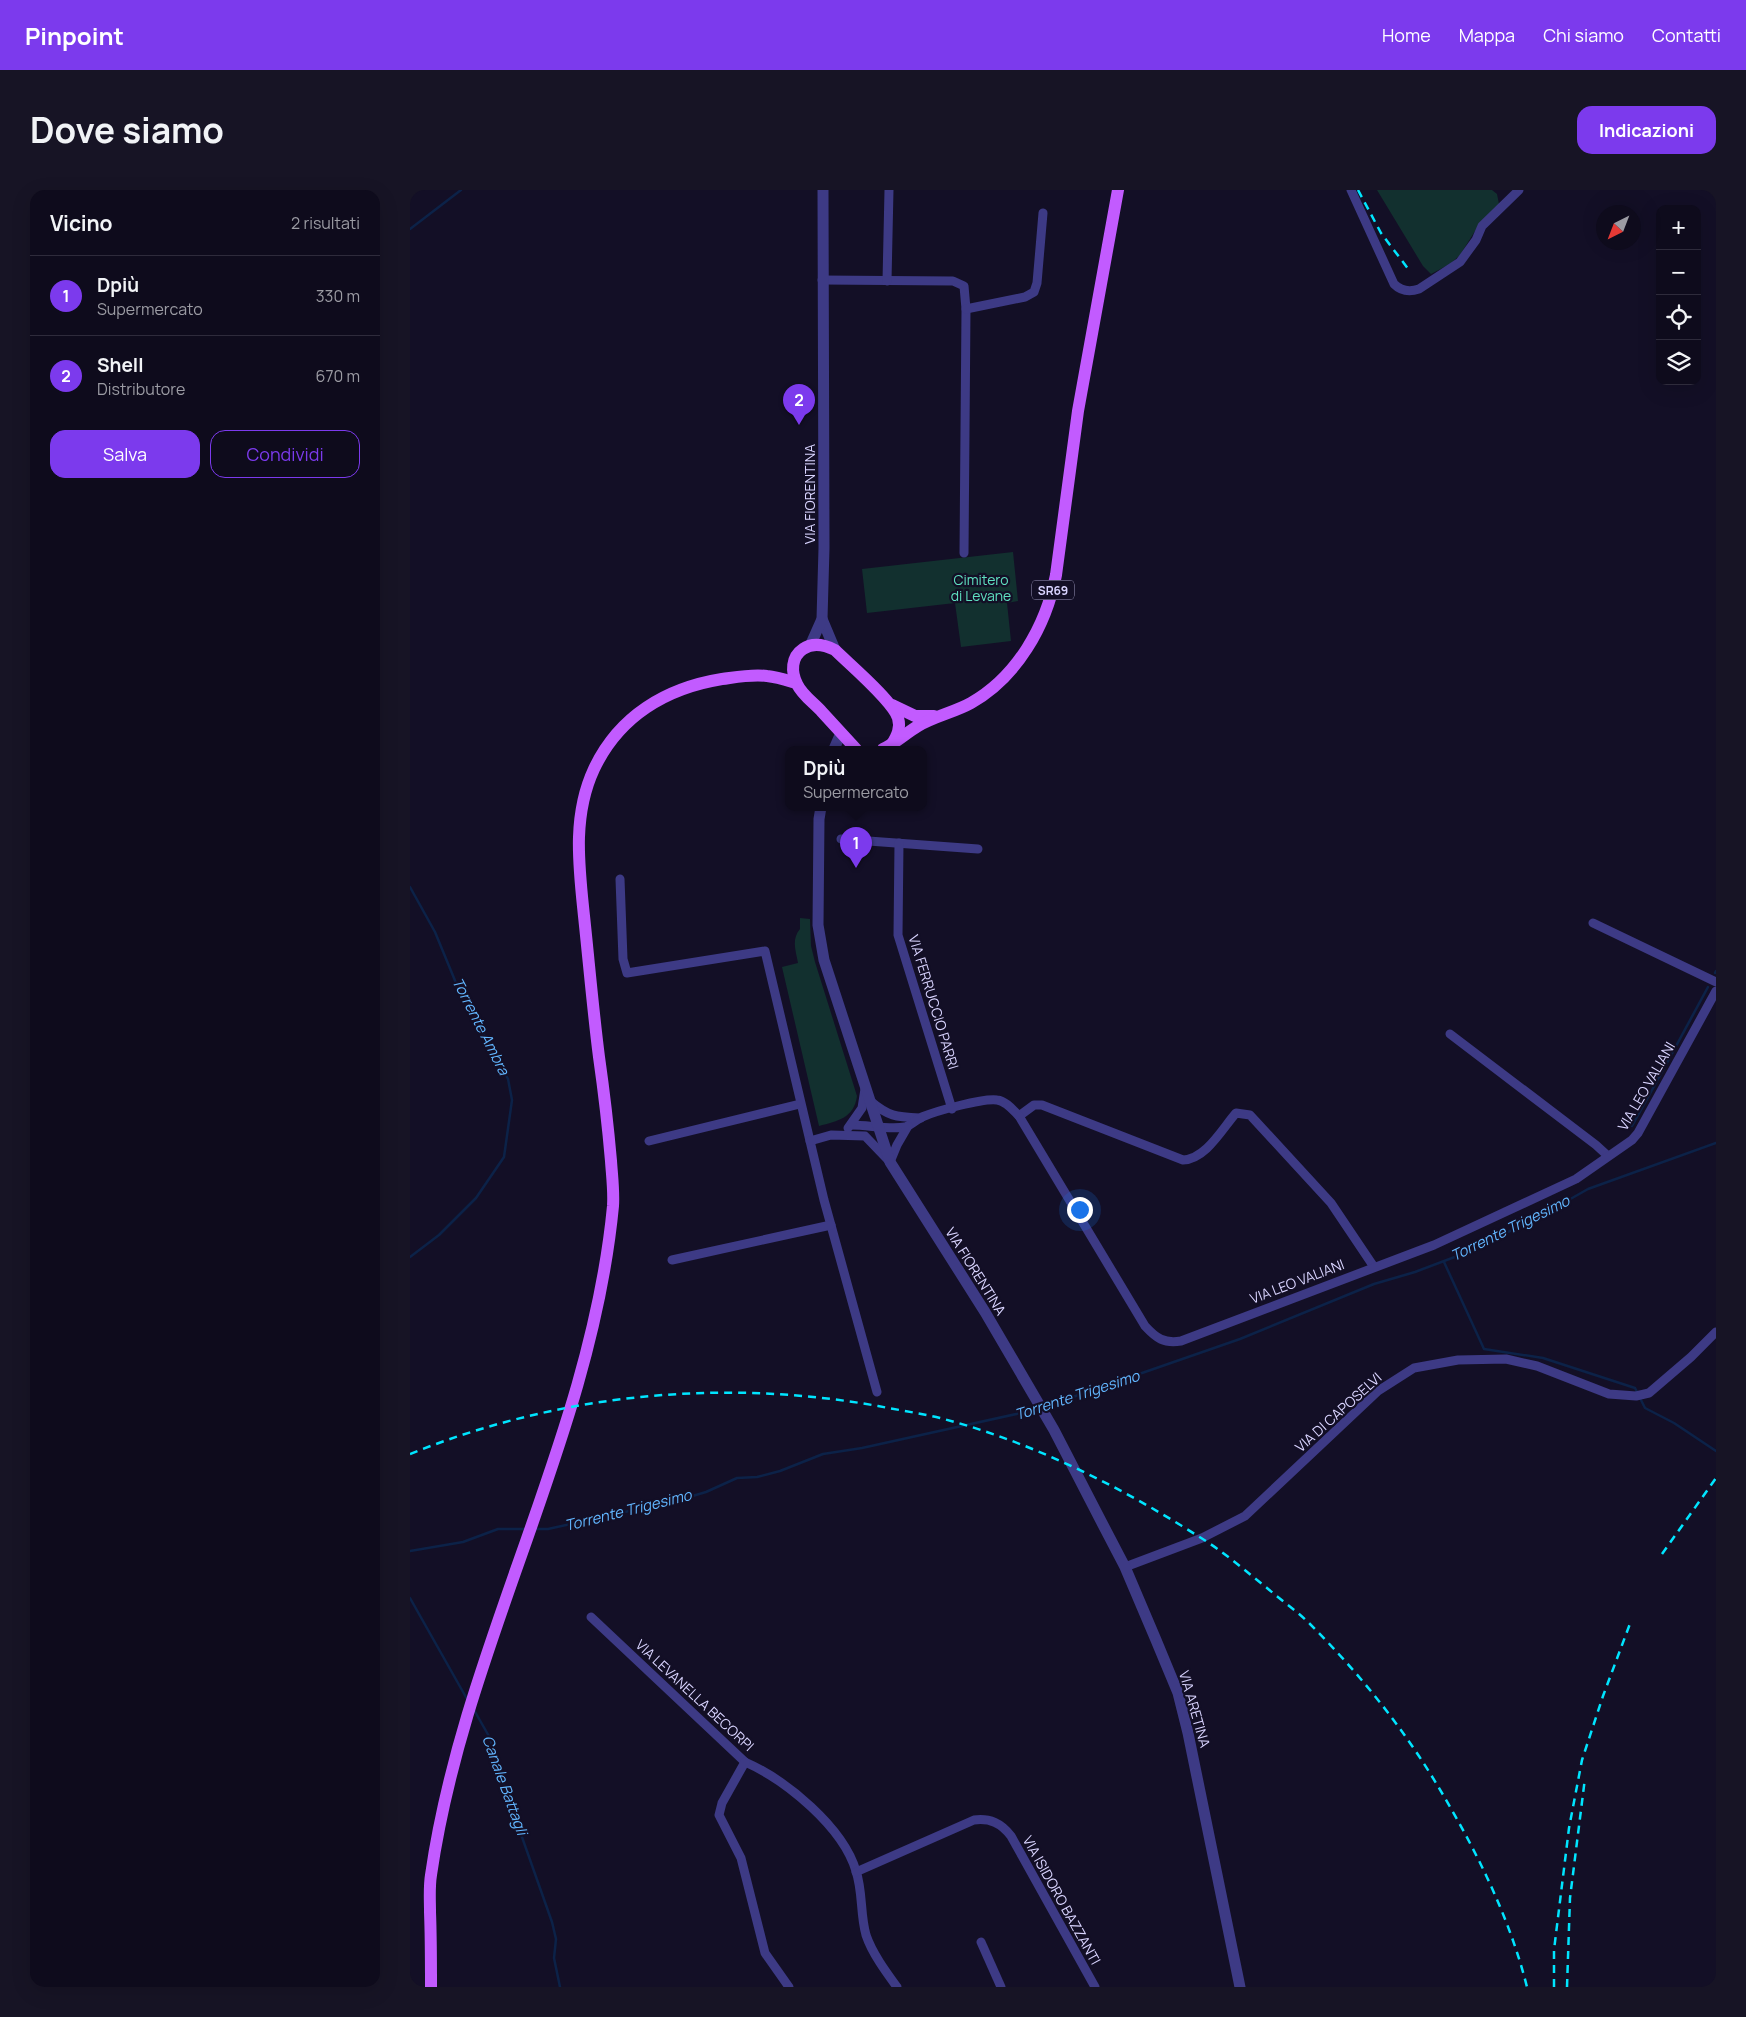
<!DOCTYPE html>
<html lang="it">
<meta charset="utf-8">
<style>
:root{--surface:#0e0b1c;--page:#171425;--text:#f1f3f6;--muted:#9b9ba3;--line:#2e2b3b;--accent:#7c3aed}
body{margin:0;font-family:Manrope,sans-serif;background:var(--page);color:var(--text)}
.controls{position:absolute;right:15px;top:15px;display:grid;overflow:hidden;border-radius:10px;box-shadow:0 5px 20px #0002}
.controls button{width:45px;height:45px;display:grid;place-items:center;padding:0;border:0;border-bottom:1px solid var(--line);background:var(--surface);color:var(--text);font:25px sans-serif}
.compass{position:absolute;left:1186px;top:15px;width:45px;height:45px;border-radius:50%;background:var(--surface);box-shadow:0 5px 20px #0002;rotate:222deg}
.you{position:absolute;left:669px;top:1019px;width:18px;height:18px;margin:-12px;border:4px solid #fff;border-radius:50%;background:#1a73e8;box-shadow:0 0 0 8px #1a73e833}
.badge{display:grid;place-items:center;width:32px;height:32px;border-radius:50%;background:var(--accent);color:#fff;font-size:16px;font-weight:700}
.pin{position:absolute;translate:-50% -41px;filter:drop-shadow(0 1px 2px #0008)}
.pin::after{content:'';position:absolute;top:26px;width:18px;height:15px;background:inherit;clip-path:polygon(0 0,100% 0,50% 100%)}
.popup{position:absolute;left:375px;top:556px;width:142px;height:65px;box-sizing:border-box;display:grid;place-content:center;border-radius:10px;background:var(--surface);filter:drop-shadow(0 1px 4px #0005);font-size:16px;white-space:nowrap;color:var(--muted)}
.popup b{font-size:19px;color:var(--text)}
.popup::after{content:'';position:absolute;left:50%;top:100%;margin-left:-10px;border:10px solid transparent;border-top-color:var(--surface)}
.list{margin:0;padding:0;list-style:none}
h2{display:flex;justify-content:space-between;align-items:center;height:65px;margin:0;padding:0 20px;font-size:21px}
h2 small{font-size:16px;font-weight:400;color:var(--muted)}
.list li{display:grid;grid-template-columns:32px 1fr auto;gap:15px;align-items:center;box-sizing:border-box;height:80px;padding:0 20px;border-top:1px solid var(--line)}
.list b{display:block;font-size:19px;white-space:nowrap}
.list p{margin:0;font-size:16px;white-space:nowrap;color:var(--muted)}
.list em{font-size:16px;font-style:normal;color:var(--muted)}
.actions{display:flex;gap:10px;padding:15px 20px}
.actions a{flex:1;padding:11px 0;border:1px solid var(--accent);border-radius:15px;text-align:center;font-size:18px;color:var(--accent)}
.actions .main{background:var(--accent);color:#fff}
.icon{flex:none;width:28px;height:28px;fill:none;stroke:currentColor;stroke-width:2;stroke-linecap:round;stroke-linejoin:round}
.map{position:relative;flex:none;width:1306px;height:1797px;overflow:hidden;border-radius:15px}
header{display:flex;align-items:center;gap:30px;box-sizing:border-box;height:70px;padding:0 25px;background:var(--accent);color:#fff}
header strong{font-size:24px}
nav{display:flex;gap:28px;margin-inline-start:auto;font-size:18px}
.intro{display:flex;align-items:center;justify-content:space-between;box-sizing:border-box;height:120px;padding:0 30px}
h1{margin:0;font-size:35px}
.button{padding:12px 22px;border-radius:15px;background:var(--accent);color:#fff;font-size:18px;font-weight:700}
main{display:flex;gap:30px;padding:0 30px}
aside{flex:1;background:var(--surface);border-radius:15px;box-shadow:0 5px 20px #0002}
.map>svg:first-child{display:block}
</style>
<header>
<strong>Pinpoint</strong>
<nav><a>Home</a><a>Mappa</a><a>Chi siamo</a><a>Contatti</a></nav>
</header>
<div class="intro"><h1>Dove siamo</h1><a class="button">Indicazioni</a></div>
<main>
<aside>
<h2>Vicino<small>2 risultati</small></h2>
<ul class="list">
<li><span class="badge">1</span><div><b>Dpiù</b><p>Supermercato</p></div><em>330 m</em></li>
<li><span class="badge">2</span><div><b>Shell</b><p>Distributore</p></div><em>670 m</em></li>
</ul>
<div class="actions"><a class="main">Salva</a><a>Condividi</a></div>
</aside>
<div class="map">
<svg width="1306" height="1797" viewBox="0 0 1306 1797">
<rect width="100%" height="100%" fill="#130f26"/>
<g fill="#12302f">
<polygon points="967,0 1082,0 1087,4 1089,14 1070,33 1050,65 1040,74 1021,84 1013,76"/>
<polygon points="603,362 608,411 597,413 601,451 551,457 545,413 457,423 452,379"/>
<path d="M390,728l10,1 1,27 4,16 42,134c-3,22 -19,25 -38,30l-37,-159 16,-4c-2,-12 -7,-23 2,-34z"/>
</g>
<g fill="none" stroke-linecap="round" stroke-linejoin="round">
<g stroke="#0c2248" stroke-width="2.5">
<polyline points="0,39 51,0"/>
<polyline points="0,697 25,742 46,793 98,889 102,910 94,967 66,1008 29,1045 0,1067"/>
<polyline points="1305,783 1306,781"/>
<polyline points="1222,936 1252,882 1298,797"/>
<polyline points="1034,1072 1074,1159 1133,1168 1225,1198 1235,1218 1264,1233 1306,1261"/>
<polyline points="634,1217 830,1149 964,1094 1005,1082 1058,1062 1134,1024 1178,999 1306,953"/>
<polyline points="125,1339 138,1339 269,1310 296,1302 327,1288 347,1287 370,1281 413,1264 452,1258 629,1219"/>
<polyline points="0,1361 53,1352 88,1339 117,1339"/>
<polyline points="0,1408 57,1509"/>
<polyline points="64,1520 80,1548 89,1582 142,1732 146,1749 144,1768 150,1797"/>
</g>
<g stroke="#3d3a85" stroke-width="9">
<path d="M941,0l43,94c7,7 16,8 25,5l41,-27 16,-22 6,-14 37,-36"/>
<polyline points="412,90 543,91 554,96 556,119 554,363"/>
<polyline points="477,91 479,0"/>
<polyline points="556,119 615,107 624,102 627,93 633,23"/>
<polyline points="431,649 568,659"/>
<polyline points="489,653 488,745 542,919"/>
<polyline points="210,689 213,769 217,783 355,761 414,1010 467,1202"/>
<polyline points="1183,733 1306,792"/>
<polyline points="1040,844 1186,955 1198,966"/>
<path d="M459,910c20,17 27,17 52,18"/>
<path d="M609,926l15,-11h8l141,55c23,-1 39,-31 53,-47l14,2 81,88 43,64"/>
<path d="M441,935c18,0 38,5 54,2 7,-2 11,-7 17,-10 14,-6 61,-19 75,-17 9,1 16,10 22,16l126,210c11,12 19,18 36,15l253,-96 142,-66 56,-39 6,-7 78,-142"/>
<polyline points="438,938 452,918 455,899"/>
<polyline points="239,951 390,914"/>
<polyline points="400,951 421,945 455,946 480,972 487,955 498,936"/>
<polyline points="262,1070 421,1035"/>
<polyline points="715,1377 792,1348 835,1326 968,1201 1004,1178 1048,1170 1096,1169 1127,1176 1199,1204 1226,1206 1239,1203 1281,1167 1306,1142"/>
<path d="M181,1427l154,145c41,18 98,65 111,109 7,21 4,43 10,64 6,18 20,37 31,52"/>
<polyline points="335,1572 312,1613 309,1625 331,1668 355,1763 379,1797"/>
<path d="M446,1682l118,-52c16,-2 27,3 37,16l84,151"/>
<polyline points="571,1752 591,1797"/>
</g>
<g stroke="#3d3a85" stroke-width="11">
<polyline points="412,429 425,460"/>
<polyline points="400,456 412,429 414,358 413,0"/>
<polyline points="424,559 431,543"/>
<polyline points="411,617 409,629 408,735 414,770 480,972 575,1122 644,1240 691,1331 715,1377 746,1450 768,1503 778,1543 830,1797"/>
</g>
<g stroke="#c25bff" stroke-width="12">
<polyline points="482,515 505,526 524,526"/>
<path d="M446,559c-11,-12 -22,-24 -34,-37 -8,-9 -20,-17 -25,-28 -6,-12 -6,-27 6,-35 10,-7 22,-4 32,1 14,14 58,51 63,68 3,10 -1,18 -6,26"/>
<path d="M473,559c13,-6 23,-16 35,-23 17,-10 37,-14 53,-23 46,-26 75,-77 85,-128l22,-164 40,-221"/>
<path d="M21,1797c0,-25 0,-50 -1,-75 0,-12 -1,-25 1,-37 33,-230 160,-437 182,-669 1,-15 -1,-30 -2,-45 -3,-35 -7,-69 -12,-104 -6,-47 -10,-94 -15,-141 -5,-49 -12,-100 10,-147 25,-53 72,-81 128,-90 15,-2 30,-5 45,-3 10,1 19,4 29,7"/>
</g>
<g stroke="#00e5ff" stroke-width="2.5" stroke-dasharray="8 6" stroke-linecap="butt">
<polyline points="948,0 971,43 999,80"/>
<path d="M0,1264c149,-60 310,-76 468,-48 20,4 41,7 62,12 85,22 167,62 242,108 14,9 28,17 41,27 15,11 29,23 44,35 14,12 30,23 43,36 48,48 91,101 126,159 38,63 73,132 91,204"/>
<polyline points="1252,1364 1306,1288"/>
<polyline points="1144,1797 1144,1760 1159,1638 1172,1570 1193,1506 1221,1431"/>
<polyline points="1157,1797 1160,1708 1175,1588"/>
</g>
</g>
<g text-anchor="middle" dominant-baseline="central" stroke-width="4.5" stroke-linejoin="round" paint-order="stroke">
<rect fill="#130f26" stroke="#9e99be" stroke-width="1" x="622" y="390.5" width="42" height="19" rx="4"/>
<g font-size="12" font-weight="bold" fill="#d9d4ff">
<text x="643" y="400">SR69</text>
</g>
<g font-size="14" fill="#d9d4ff" stroke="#130f26">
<text transform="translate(399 304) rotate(-90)">VIA FIORENTINA</text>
<text transform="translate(524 812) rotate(73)">VIA FERRUCCIO PARRI</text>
<text transform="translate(1236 896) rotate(-60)">VIA LEO VALIANI</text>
<text transform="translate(566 1081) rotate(58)">VIA FIORENTINA</text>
<text transform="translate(887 1091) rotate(-21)">VIA LEO VALIANI</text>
<text transform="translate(928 1222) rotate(-42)">VIA DI CAPOSELVI</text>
<text transform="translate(285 1505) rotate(43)">VIA LEVANELLA BECORPI</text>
<text transform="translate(785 1519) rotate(74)">VIA ARETINA</text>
<text transform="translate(652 1710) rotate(61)">VIA ISIDORO BAZZANTI</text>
</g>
<g font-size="14" fill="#5fe0c0" stroke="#130f26">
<text x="571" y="389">Cimitero<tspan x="571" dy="16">di Levane</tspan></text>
</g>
<g font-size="15" font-style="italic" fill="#62b6ff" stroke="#130f26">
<text transform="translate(71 836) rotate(63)">Torrente Ambra</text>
<text transform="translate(1100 1038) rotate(-26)">Torrente Trigesimo</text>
<text transform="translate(667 1205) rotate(-18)">Torrente Trigesimo</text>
<text transform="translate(218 1320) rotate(-14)">Torrente Trigesimo</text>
<text transform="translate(95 1595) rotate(70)">Canale Battagli</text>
</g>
</g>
</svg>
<div class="controls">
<button>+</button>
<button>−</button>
<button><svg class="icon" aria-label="locate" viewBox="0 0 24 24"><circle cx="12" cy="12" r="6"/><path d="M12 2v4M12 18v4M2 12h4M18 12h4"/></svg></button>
<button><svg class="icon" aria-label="layers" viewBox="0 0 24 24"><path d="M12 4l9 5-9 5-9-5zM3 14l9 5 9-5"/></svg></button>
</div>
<svg class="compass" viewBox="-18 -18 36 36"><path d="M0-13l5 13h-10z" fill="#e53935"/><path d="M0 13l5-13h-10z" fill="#9b9ba3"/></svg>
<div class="you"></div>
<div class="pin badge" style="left:446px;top:678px">1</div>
<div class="popup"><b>Dpiù</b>Supermercato</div>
<div class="pin badge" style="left:389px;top:235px">2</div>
</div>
</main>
